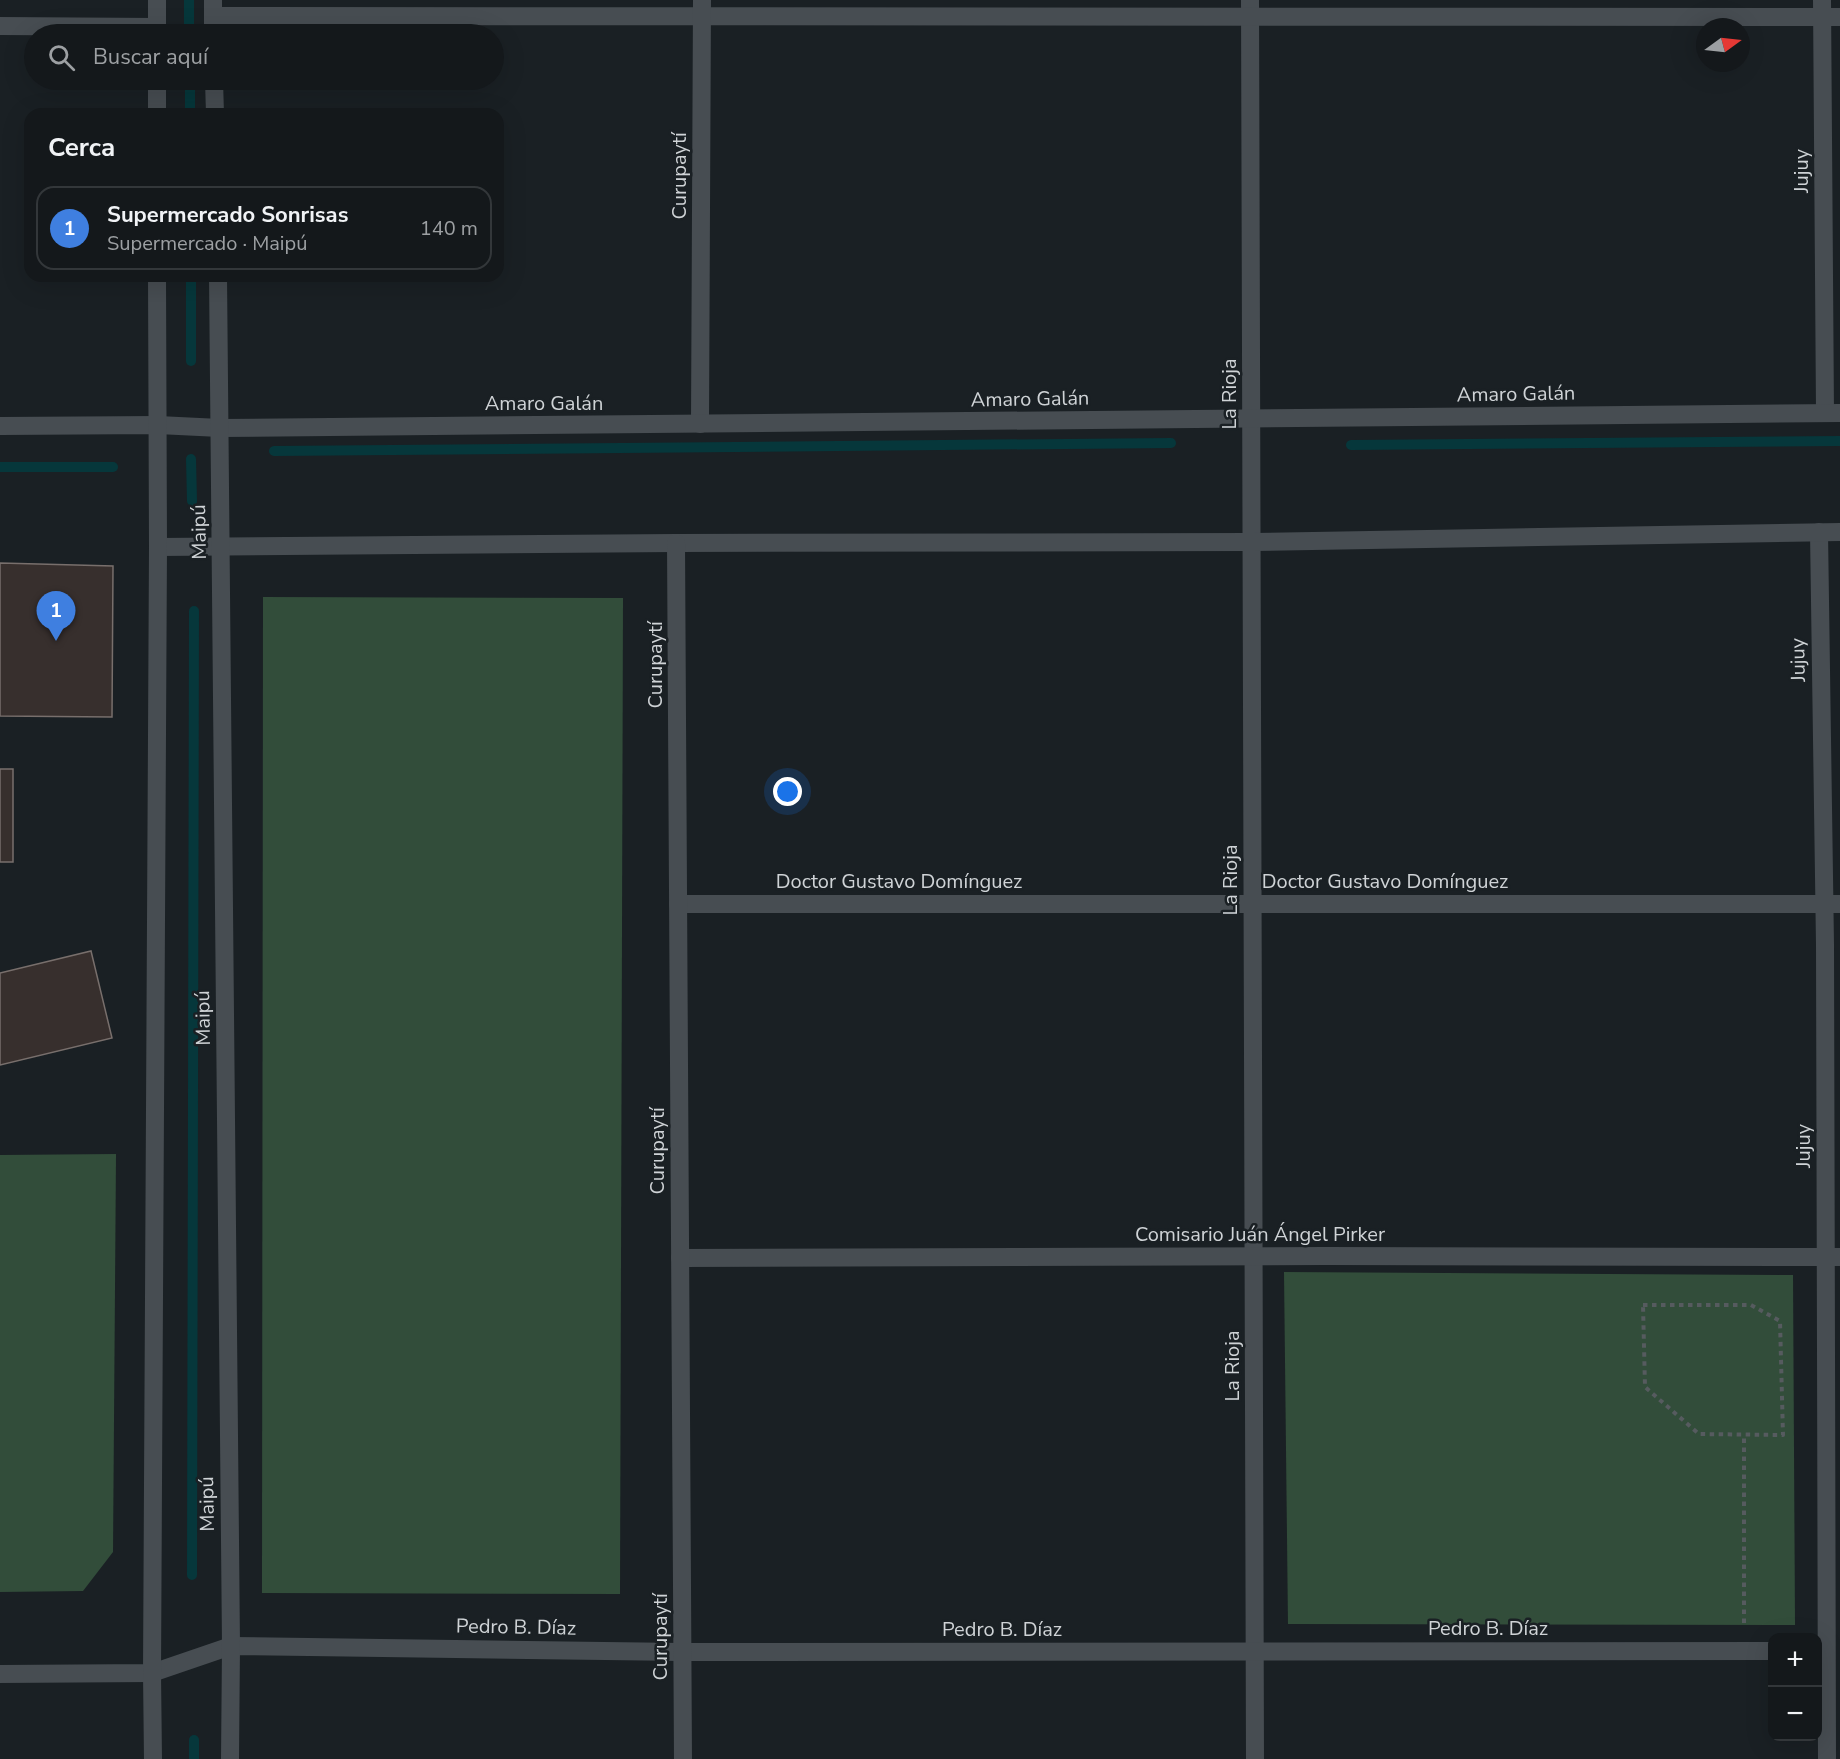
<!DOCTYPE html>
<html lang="es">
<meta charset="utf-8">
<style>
:root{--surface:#14181b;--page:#212528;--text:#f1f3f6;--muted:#9da0a3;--line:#33373a;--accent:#d8b434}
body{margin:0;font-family:"Nunito Sans",sans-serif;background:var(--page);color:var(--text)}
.controls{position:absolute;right:18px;bottom:18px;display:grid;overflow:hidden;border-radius:12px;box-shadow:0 6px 24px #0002}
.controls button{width:54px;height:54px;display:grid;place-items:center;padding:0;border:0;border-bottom:2px solid var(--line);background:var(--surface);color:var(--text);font:30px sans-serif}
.compass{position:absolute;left:1696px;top:18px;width:54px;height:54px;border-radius:50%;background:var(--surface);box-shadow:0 6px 24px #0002;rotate:75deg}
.you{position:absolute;left:788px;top:792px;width:21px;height:21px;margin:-15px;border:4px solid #fff;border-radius:50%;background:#1a73e8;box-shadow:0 0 0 9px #1a73e833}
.badge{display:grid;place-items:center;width:39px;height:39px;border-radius:50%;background:var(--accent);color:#fff;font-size:20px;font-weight:700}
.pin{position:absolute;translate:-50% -50px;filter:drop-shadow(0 2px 3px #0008)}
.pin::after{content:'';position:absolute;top:32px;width:21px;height:18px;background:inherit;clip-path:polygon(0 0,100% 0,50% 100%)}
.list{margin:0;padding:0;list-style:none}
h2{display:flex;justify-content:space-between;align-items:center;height:78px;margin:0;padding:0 24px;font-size:26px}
h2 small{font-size:20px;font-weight:400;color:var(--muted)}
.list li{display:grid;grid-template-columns:39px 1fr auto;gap:18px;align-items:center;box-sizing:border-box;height:84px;margin:0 12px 12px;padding:0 12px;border:2px solid var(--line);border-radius:18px}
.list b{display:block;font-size:22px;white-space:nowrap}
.list p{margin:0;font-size:20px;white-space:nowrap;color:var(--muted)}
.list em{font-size:20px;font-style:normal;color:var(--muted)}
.icon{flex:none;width:33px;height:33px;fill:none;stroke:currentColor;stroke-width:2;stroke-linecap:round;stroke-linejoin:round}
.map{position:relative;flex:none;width:1840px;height:1759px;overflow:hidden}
.search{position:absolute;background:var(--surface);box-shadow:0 6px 24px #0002;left:24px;top:24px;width:480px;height:66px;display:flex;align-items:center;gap:15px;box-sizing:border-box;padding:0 21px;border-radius:33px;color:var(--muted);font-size:22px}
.panel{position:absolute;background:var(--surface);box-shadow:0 6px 24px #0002;left:24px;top:108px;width:480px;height:174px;border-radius:18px}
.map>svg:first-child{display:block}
</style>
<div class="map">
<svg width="1840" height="1759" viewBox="0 0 1840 1759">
<rect width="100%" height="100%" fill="#1a2024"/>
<g fill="#324d3a">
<polygon points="263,597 623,598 620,1594 262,1593"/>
<polygon points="116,1154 113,1552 83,1591 0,1592 0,1155"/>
<polygon points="1284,1272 1793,1275 1795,1625 1288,1624"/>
</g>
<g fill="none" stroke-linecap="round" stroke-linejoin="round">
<g stroke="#06373b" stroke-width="10">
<polyline points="189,0 189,34"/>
<polyline points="190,80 190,114"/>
<polyline points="191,276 191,361"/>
<polyline points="1351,445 1840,441"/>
<polyline points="274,451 1171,443"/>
<polyline points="191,459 192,501"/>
<polyline points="0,467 113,467"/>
<polyline points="192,1575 194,611"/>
<polyline points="194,1759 194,1740"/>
</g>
</g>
<g fill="#372f2d" stroke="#786f6c" stroke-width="1.5">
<polygon points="0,563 113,566 112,717 0,716"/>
<rect x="0" y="769" width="13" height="93"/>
<polygon points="91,951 112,1038 0,1065 0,973"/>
</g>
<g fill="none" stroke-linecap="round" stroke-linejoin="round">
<g stroke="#565b5f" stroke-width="4" stroke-dasharray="4.5 4.5" stroke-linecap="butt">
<polygon points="1643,1305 1751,1305 1780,1321 1783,1435 1699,1434 1645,1387"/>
<polyline points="1744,1623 1744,1434"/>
</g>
<g stroke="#474d52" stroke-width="18">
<polyline points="1250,0 1255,1759"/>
<polyline points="1822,0 1825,413"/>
<polyline points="213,16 1840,17"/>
<polyline points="0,26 157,27"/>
<polyline points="700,424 702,0"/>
<polyline points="0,426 158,425 220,428 1840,413"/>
<polyline points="1819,532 1825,945 1827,1759"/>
<polyline points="158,547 676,543 1252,542 1840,532"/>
<polyline points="678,904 1840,904"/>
<polyline points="680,1258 1325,1256 1840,1257"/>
<polyline points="0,1674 152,1673 231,1646 682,1652 1772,1651"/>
</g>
<g stroke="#474d52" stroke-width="18">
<polyline points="213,0 213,34"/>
<polyline points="157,34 157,0"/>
<polyline points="157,80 157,114"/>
<polyline points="214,80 215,114"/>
<polyline points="218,276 231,1646 230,1759"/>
<polyline points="676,543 683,1759"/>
<polyline points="153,1759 152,1673 158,547 157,276"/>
</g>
</g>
<g text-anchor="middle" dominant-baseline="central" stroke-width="5" stroke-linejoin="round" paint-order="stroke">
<g font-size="20" fill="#cfd3d6" stroke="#1a2024">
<text transform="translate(1801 171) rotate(-90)">Jujuy</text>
<text transform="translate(679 176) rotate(-90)">Curupaytí</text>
<text transform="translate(1229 394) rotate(-90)">La Rioja</text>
<text transform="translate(1516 394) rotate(-1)">Amaro Galán</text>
<text transform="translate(1030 399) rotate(-1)">Amaro Galán</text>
<text x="544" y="403">Amaro Galán</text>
<text transform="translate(199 532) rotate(-91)">Maipú</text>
<text transform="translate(1798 660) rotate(-91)">Jujuy</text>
<text transform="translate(655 665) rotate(-90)">Curupaytí</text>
<text transform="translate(1230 880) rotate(-90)">La Rioja</text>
<text x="899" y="881">Doctor Gustavo Domínguez</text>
<text x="1385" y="881">Doctor Gustavo Domínguez</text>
<text transform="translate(203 1018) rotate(-91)">Maipú</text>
<text transform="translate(1803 1146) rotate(-90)">Jujuy</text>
<text transform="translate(657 1151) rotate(-90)">Curupaytí</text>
<text x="1260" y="1234">Comisario Juán Ángel Pirker</text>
<text transform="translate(1232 1366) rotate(-90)">La Rioja</text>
<text transform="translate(207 1504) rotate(-91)">Maipú</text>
<text transform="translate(516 1627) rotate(1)">Pedro B. Díaz</text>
<text x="1488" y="1628">Pedro B. Díaz</text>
<text x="1002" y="1629">Pedro B. Díaz</text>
<text transform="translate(660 1637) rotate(-90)">Curupaytí</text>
</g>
</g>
</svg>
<div class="controls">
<button>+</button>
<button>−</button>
</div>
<svg class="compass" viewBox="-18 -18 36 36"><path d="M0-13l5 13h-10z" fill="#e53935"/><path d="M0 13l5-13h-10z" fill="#9da0a3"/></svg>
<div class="you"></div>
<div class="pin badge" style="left:56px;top:641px;background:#3f7fe0">1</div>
<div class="search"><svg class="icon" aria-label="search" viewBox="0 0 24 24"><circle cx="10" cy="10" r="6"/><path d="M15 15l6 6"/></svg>Buscar aquí</div>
<section class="panel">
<h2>Cerca<small></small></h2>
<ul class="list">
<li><span class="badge" style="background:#3f7fe0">1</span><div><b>Supermercado Sonrisas</b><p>Supermercado · Maipú</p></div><em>140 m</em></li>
</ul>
</section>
</div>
